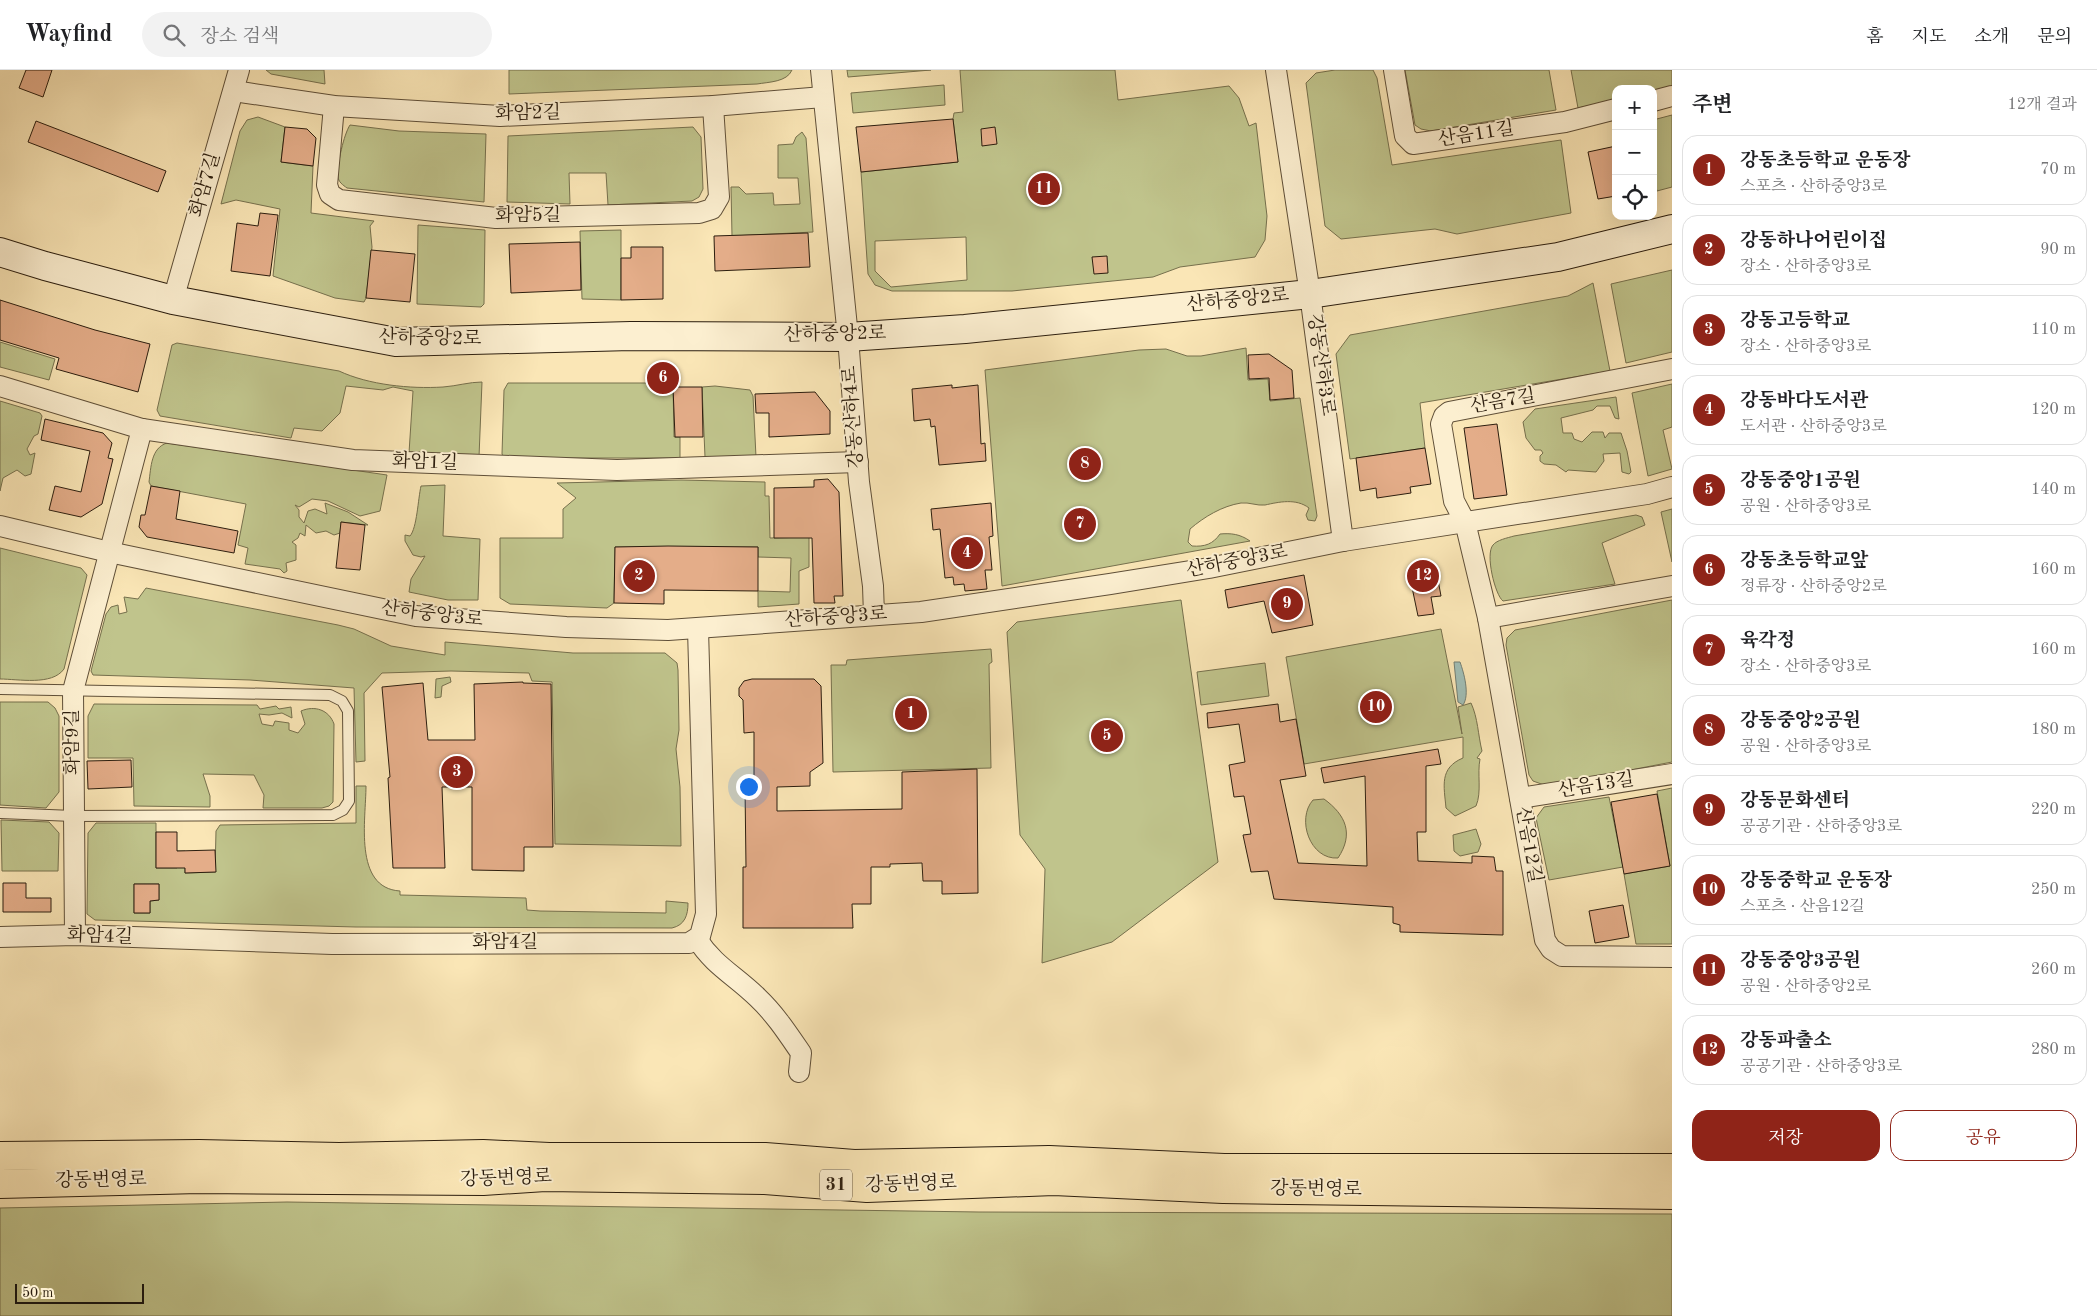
<!DOCTYPE html>
<html lang="ko">
<meta charset="utf-8">
<style>
:root{--surface:#fff;--page:#f2f2f2;--text:#202124;--muted:#757577;--line:#e0e0e0;--accent:#8f2418}
body{margin:0;font-family:"Old Standard TT","Noto Serif KR",serif;background:var(--page);color:var(--text)}
.controls{position:absolute;right:15px;top:15px;display:grid;overflow:hidden;border-radius:10px;box-shadow:0 5px 20px #0002}
.controls button{width:45px;height:45px;display:grid;place-items:center;padding:0;border:0;border-bottom:1px solid var(--line);background:var(--surface);color:var(--text);font:25px sans-serif}
.scale{position:absolute;left:15px;bottom:12px;width:129px;box-sizing:border-box;padding-left:5px;border:2px solid #2b1d0e;border-top:0;font-size:14px;line-height:18px;white-space:nowrap;color:#2b1d0e;-webkit-text-stroke:4px #fcefd0;paint-order:stroke}
.you{position:absolute;left:748px;top:716px;width:18px;height:18px;margin:-12px;border:4px solid #fff;border-radius:50%;background:#1a73e8;box-shadow:0 0 0 8px #1a73e833}
.badge{display:grid;place-items:center;width:32px;height:32px;border-radius:50%;background:var(--accent);color:#fff;font-size:16px;font-weight:700}
.pin{position:absolute;translate:-50% -50%;border:2px solid #fff;box-shadow:0 1px 5px #0006}
.list{margin:0;padding:0;list-style:none}
h2{display:flex;justify-content:space-between;align-items:center;height:65px;margin:0;padding:0 20px;font-size:21px}
h2 small{font-size:16px;font-weight:400;color:var(--muted)}
.list li{display:grid;grid-template-columns:32px 1fr auto;gap:15px;align-items:center;box-sizing:border-box;height:70px;margin:0 10px 10px;padding:0 10px;border:1px solid var(--line);border-radius:15px}
.list b{display:block;font-size:19px;white-space:nowrap}
.list p{margin:0;font-size:16px;white-space:nowrap;color:var(--muted)}
.list em{font-size:16px;font-style:normal;color:var(--muted)}
.actions{display:flex;gap:10px;padding:15px 20px}
.actions a{flex:1;padding:11px 0;border:1px solid var(--accent);border-radius:15px;text-align:center;font-size:18px;color:var(--accent)}
.actions .main{background:var(--accent);color:#fff}
.icon{flex:none;width:28px;height:28px;fill:none;stroke:currentColor;stroke-width:2;stroke-linecap:round;stroke-linejoin:round}
.map{position:relative;flex:none;width:1672px;height:1246px;overflow:hidden}
header{display:flex;align-items:center;gap:30px;box-sizing:border-box;height:70px;padding:0 25px;background:var(--surface);border-bottom:1px solid var(--line)}
header strong{font-size:24px}
nav{display:flex;gap:28px;margin-inline-start:auto;font-size:18px}
.search{width:350px;height:45px;background:var(--page);display:flex;align-items:center;gap:12px;box-sizing:border-box;padding:0 18px;border-radius:28px;color:var(--muted);font-size:19px}
main{display:flex}
aside{flex:1;background:var(--surface)}
.map>svg:first-child{display:block}
</style>
<header>
<strong>Wayfind</strong>
<div class="search"><svg class="icon" aria-label="search" viewBox="0 0 24 24"><circle cx="10" cy="10" r="6"/><path d="M15 15l6 6"/></svg>장소 검색</div>
<nav><a>홈</a><a>지도</a><a>소개</a><a>문의</a></nav>
</header>
<main>
<div class="map">
<svg width="1672" height="1246" viewBox="0 0 1672 1246">
<rect width="100%" height="100%" fill="#fae6b6"/>
<filter id="stains"><feTurbulence type="fractalNoise" baseFrequency=".004" numOctaves="4"/><feColorMatrix values="0 0 0 0 .2 0 0 0 0 .09 0 0 0 0 .02 0 0 0 .5 -.17"/></filter>
<radialGradient id="worn" r=".72"><stop offset=".6" stop-color="#630" stop-opacity="0"/><stop offset="1" stop-color="#630" stop-opacity=".3"/></radialGradient>
<g fill="#c0c48c" stroke="#76704d" fill-rule="evenodd">
<polygon points="266,0 324,0 325,14 271,4"/>
<path d="M509,0h283c-5,12 -23,12 -35,14l-248,10z"/>
<polygon points="847,0 931,0 848,7"/>
<path d="M960,0h155l3,30 111,-14 10,12 10,28 7,-3 11,93 -2,24 -10,17 -75,10 -27,10 -141,14h-120l-17,-6 -7,-11 -7,-102 97,-10 -5,-43 1,-6 9,-1zM966,167l1,43 -76,7 -16,-16v-30z"/>
<polygon points="1335,0 1373,0 1377,8 1392,95 1561,70 1571,143 1457,164 1435,159 1341,169 1325,156 1306,13 1316,3"/>
<polygon points="1405,0 1549,0 1556,40 1431,61 1421,59 1415,55"/>
<polygon points="1571,0 1672,0 1672,17 1653,21 1653,19 1616,19 1616,30 1578,38"/>
<polygon points="944,15 945,35 853,43 851,23"/>
<polygon points="1672,45 1672,117 1657,121 1653,105 1653,50"/>
<polygon points="258,47 285,57 281,92 313,96 311,143 374,151 370,156 372,177 366,228 364,232 335,228 273,206 280,139 236,130 221,134 240,61 247,50"/>
<path d="M350,55l49,6 87,3 -2,68 -137,-14c-4,-3 -9,-6 -9,-12 -1,-12 6,-42 12,-51z"/>
<polygon points="693,57 701,67 703,119 699,127 692,131 608,135 606,103 569,103 570,134 507,132 508,66"/>
<polygon points="802,62 806,68 813,162 732,166 731,117 739,117 746,124 773,123 774,135 800,134 798,108 778,108 778,75 793,74 796,67"/>
<polygon points="418,155 485,160 484,234 481,237 417,234"/>
<polygon points="621,160 621,230 582,229 580,161"/>
<polygon points="1672,200 1672,282 1626,293 1611,214"/>
<polygon points="1593,213 1610,301 1420,333 1425,378 1350,389 1336,284 1350,265 1568,226"/>
<polygon points="0,272 55,289 49,310 0,297"/>
<path d="M177,273l162,28c30,14 71,18 104,16 14,-1 26,-5 39,-5l-3,75 -70,-4 4,-62 -20,-4 -10,3 -37,-4 -6,27 -18,18 -28,-3 -3,10 -131,-22 -3,-6 15,-65z"/>
<path d="M1246,278l2,32 20,-1 2,22 30,-3 17,118 -2,5 -7,-1 -2,-5 3,-7c-13,-10 -30,-6 -44,-3 -8,1 -16,-3 -24,-2 -19,3 -37,14 -51,26l-2,13 4,4c13,1 21,-2 28,-12 11,-1 20,0 30,7l-248,45 -17,-216 154,-20 27,-1 21,7h14z"/>
<polygon points="508,313 673,313 674,367 680,367 680,388 504,388 502,384 504,320"/>
<polygon points="1672,314 1672,357 1663,360 1672,399 1648,406 1632,323"/>
<polygon points="715,316 750,320 753,326 756,387 705,387 702,317"/>
<polygon points="1616,327 1619,349 1615,348 1610,336 1597,336 1593,340 1561,348 1563,363 1572,363 1574,369 1582,372 1592,362 1603,362 1605,368 1609,363 1621,363 1627,381 1631,402 1629,404 1622,402 1620,383 1603,384 1604,391 1596,402 1568,400 1566,402 1556,395 1544,394 1540,391 1540,386 1543,383 1541,380 1535,380 1526,368 1523,352 1535,339"/>
<polygon points="0,331 40,343 42,346 38,364 34,366 27,379 30,385 35,383 31,404 25,406 17,400 3,408 0,421"/>
<path d="M167,373l220,32 -7,36 -20,5 -32,-15 -16,-2 -13,8 -4,-2 4,5v7l5,6 4,-12 7,-2 12,5 -2,-11 23,9 20,13 -27,-3 -1,11 -6,2 -8,-4 -10,2 -10,-8 -1,11 -5,-3 -2,5 -6,4 4,3v15l-10,3 1,8 -3,2 -4,-4 -35,-5 3,-16 -10,-3 8,-41 -95,-18 -2,-4c2,-15 2,-34 18,-39z"/>
<polygon points="681,410 765,412 765,426 769,426 770,468 809,467 809,497 799,501 799,534 758,537 758,521 790,522 791,488 758,487 758,477 615,477 614,533 607,538 510,534 500,528 500,468 563,468 563,439 576,428 557,413"/>
<path d="M445,415l-2,51 37,3 -2,61h-30l-39,-8 2,-13 14,-23 -4,1 -8,-2 -8,-14v-6l5,1c7,-8 8,-37 11,-50z"/>
<polygon points="1672,439 1672,492 1661,442"/>
<path d="M1636,445l6,2 3,8 -43,18 13,41 -112,17c-8,-6 -18,-47 -10,-56 4,-5 14,-7 21,-9z"/>
<path d="M0,478l81,20 6,7 -23,94c-12,17 -46,10 -64,10z"/>
<polygon points="146,518 338,555 354,559 391,576 445,585 445,572 573,583 665,583 677,593 678,600 679,660 676,679 680,717 681,776 555,774 552,612 532,611 529,603 451,601 382,603 364,623 365,691 356,692 354,618 250,610 93,605 91,601 106,544 111,537 118,535 119,544 127,542 124,527 138,529"/>
<polygon points="1181,530 1218,792 1112,872 1042,893 1045,799 1020,765 1007,562 1017,552"/>
<polygon points="1672,530 1672,692 1547,716 1533,711 1529,705 1506,575 1507,568 1515,560"/>
<path d="M1441,559l21,105 -4,-27 13,-4c7,15 7,32 11,48l-5,7 3,1c-3,15 2,33 -4,47l-21,10 -9,-8c-2,-22 -7,-40 17,-50v-21l-159,27 -18,-107z"/>
<polygon points="991,579 992,592 989,594 991,698 833,702 831,595 846,595 847,590"/>
<polygon points="1265,593 1269,626 1201,635 1197,602"/>
<polygon points="450,607 451,612 442,616 441,627 435,628 436,609"/>
<polygon points="0,632 48,632 55,638 59,646 59,722 46,738 0,735"/>
<path d="M94,634l163,1 3,4 16,-3 3,3 12,-2 1,11 -10,-5 -13,2 -10,-1 3,10 11,2 2,-5 14,2v7l9,3 7,-9 -4,-13c14,-6 28,-1 33,13l-1,78 -4,4 -7,2h-59l1,-13 -10,-20 -51,-1 7,22v11l-76,-1 -1,-48h-45v-42z"/>
<path d="M356,716h10c0,33 -13,102 34,105v4l126,3 1,12 13,1 126,2v-12l22,2c0,12 -3,22 -16,25l-316,-1 -261,-7 -8,-6 1,-81 8,-10h60v45h21v-17h8v22l30,-1 1,-41 4,-6 136,-2zM134,814h25v16l-9,1v12h-16z"/>
<polygon points="1672,718 1672,874 1636,874 1624,804 1670,796 1657,721"/>
<polygon points="1609,727 1623,797 1549,810 1536,748 1544,737"/>
<path d="M1324,729c22,16 30,35 14,59 -28,2 -42,-39 -25,-58z"/>
<polygon points="1,750 49,752 59,763 58,801 2,801"/>
<polygon points="1476,759 1481,774 1478,782 1460,786 1454,781 1453,765"/>
<polygon points="287,1132 979,1142 1672,1144 1672,1246 0,1246 0,1138"/>
</g>
<path fill="#a1beb6" stroke="#727e73" d="M1454,592h6c4,11 10,33 3,43l-5,-3z"/>
<g fill="#e4ad89" stroke="#2b1d0e">
<polygon points="26,0 52,0 43,27 19,18"/>
<polygon points="953,49 958,92 861,102 856,57"/>
<polygon points="36,51 166,101 158,122 28,72"/>
<polygon points="285,57 307,59 316,68 313,96 281,92"/>
<polygon points="995,57 997,74 982,76 981,59"/>
<polygon points="1616,76 1616,126 1598,129 1588,82"/>
<polygon points="260,143 278,145 270,206 231,201 237,153 258,156"/>
<polygon points="808,163 810,197 715,201 714,166"/>
<polygon points="580,172 581,220 511,223 509,174"/>
<polygon points="631,177 663,177 663,229 621,230 621,188 631,188"/>
<polygon points="371,180 415,184 410,232 366,228"/>
<polygon points="1107,186 1108,203 1094,204 1092,187"/>
<polygon points="0,230 95,260 150,274 138,322 56,299 59,288 0,270"/>
<polygon points="1269,284 1292,300 1294,328 1270,330 1269,308 1249,309 1248,285"/>
<polygon points="952,315 952,318 978,315 981,374 985,373 986,391 939,395 935,356 931,357 930,349 914,351 912,319"/>
<polygon points="673,317 702,317 703,367 675,367"/>
<polygon points="815,322 830,341 830,364 769,367 769,343 756,343 755,324"/>
<polygon points="45,349 103,363 112,373 108,388 113,389 102,434 81,447 49,440 55,416 81,422 90,381 41,370"/>
<polygon points="1497,354 1507,425 1474,429 1464,358"/>
<polygon points="1425,378 1431,414 1410,417 1411,423 1377,428 1376,418 1360,421 1356,388"/>
<polygon points="828,409 839,422 843,526 834,526 835,533 814,533 812,468 774,468 774,418 814,417 814,410"/>
<polygon points="151,416 180,421 176,449 238,461 234,483 147,467 139,457 141,445 145,445"/>
<polygon points="991,433 993,466 989,467 992,500 985,500 987,519 965,521 964,514 954,515 953,507 945,508 940,459 933,460 931,439"/>
<polygon points="341,452 365,455 360,500 336,498"/>
<polygon points="668,476 758,477 758,521 664,520 664,534 614,533 615,477"/>
<polygon points="1435,494 1441,526 1431,527 1434,544 1418,546 1408,498"/>
<polygon points="1304,505 1313,555 1272,563 1264,531 1228,538 1225,520"/>
<polygon points="752,609 814,609 821,616 823,693 810,702 810,716 777,717 777,741 902,739 902,702 977,699 978,823 942,824 942,811 923,811 922,793 890,794 890,797 871,797 871,834 852,834 853,858 743,858 743,797 746,797 745,717 754,717 754,662 744,663 743,630 739,626 739,618 744,611"/>
<polygon points="523,612 523,613 551,614 553,777 524,777 524,801 472,800 472,717 442,717 445,798 393,798 388,708 390,707 382,617 423,613 428,670 475,670 474,614"/>
<polygon points="1278,634 1280,652 1296,649 1306,706 1280,710 1298,793 1367,796 1365,706 1324,713 1321,698 1438,679 1441,694 1426,696 1426,762 1417,762 1418,791 1472,793 1472,786 1494,787 1496,801 1503,801 1503,865 1400,862 1400,855 1393,853 1393,837 1274,829 1268,801 1251,802 1243,765 1251,764 1244,726 1234,727 1229,695 1245,692 1239,654 1208,658 1207,643"/>
<polygon points="131,690 132,717 88,719 87,691"/>
<polygon points="1657,724 1670,796 1624,804 1611,732"/>
<polygon points="156,762 177,762 177,781 215,780 216,802 185,803 185,798 156,798"/>
<polygon points="3,813 26,813 26,828 51,828 51,842 3,842"/>
<polygon points="134,814 159,814 159,830 150,831 150,843 134,843"/>
<polygon points="1623,835 1629,867 1595,873 1589,841"/>
</g>
<g fill="none" stroke-linecap="round" stroke-linejoin="round">
<defs>
<polyline id="service" points="0,619 330,625 342,631 348,641 349,731 343,740 333,745 73,746 0,743"/>
<g id="minor">
<polyline points="821,0 848,267 859,412 873,516 874,545"/>
<polyline points="1276,0 1310,224 1343,471"/>
<polyline points="1394,0 1405,66 1413,74 1565,52 1616,39"/>
<polyline points="234,21 334,36 500,46 713,36 823,27"/>
<polyline points="1653,31 1672,26"/>
<polyline points="334,36 327,115 330,124 339,130 496,148 699,143 712,139 719,127 713,36"/>
<polyline points="173,230 239,0"/>
<polyline points="1672,299 1449,342 1444,346 1441,354 1454,431 1465,452 1488,548 1545,870 1551,879 1562,886 1672,887"/>
<polyline points="0,316 142,359 353,390 617,400 858,392"/>
<polyline points="0,456 109,482 416,546 566,557 668,560 921,542 1110,514 1209,498 1343,471 1647,424 1672,417"/>
<polyline points="1488,548 1672,516"/>
<polyline points="1520,728 1672,704"/>
<polyline points="75,865 73,621 142,359"/>
<polyline points="0,867 75,865 332,874 689,873 700,866 706,844 698,559"/>
<path d="M697,869c17,27 39,37 61,59 17,16 30,36 43,55l-2,19"/>
</g>
<polyline id="secondary" points="0,182 45,196 173,230 396,272 631,266 848,267 965,259 1310,224 1558,187 1672,159"/>
<g id="trunk">
<polyline points="0,1086 199,1084 339,1087 483,1084 549,1087 765,1087 854,1094 1049,1090 1224,1098 1672,1098"/>
<polyline points="0,1114 199,1109 483,1111 545,1107 765,1110 867,1118 1054,1111 1223,1119 1672,1125"/>
</g>
</defs>
<use href="#service" stroke="#5f4f38" stroke-width="12"/>
<use href="#minor" stroke="#5f4f38" stroke-width="22"/>
<use href="#secondary" stroke="#2b1d0e" stroke-width="30"/>
<use href="#trunk" stroke="#2b1d0e" stroke-width="30"/>
<use href="#service" stroke="#fcefd0" stroke-width="10"/>
<use href="#minor" stroke="#fcefd0" stroke-width="20"/>
<use href="#secondary" stroke="#fcefd0" stroke-width="28"/>
<use href="#trunk" stroke="#fae6b6" stroke-width="28"/>
</g>
<g text-anchor="middle" dominant-baseline="central" stroke-width="4" stroke-linejoin="round" paint-order="stroke">
<rect fill="#fcefd0" stroke="#6a5c48" stroke-width="1" x="820" y="1099.5" width="32" height="31" rx="4"/>
<g font-size="18" font-weight="bold" fill="#2b1d0e">
<text x="836" y="1115">31</text>
</g>
<g font-size="19" fill="#2b1d0e" stroke="#fcefd0">
<text transform="translate(528 44) rotate(-1)">화암2길</text>
<text transform="translate(1476 65) rotate(-9)">산음11길</text>
<text transform="translate(206 115) rotate(-74)">화암7길</text>
<text x="528" y="146">화암5길</text>
<text transform="translate(1238 231) rotate(-6)">산하중앙2로</text>
<text transform="translate(835 265) rotate(-1)">산하중앙2로</text>
<text transform="translate(430 269) rotate(1)">산하중앙2로</text>
<text transform="translate(1320 295) rotate(82)">강동산하3로</text>
<text transform="translate(1503 332) rotate(-10)">산음7길</text>
<text transform="translate(854 347) rotate(-94)">강동산하4로</text>
<text transform="translate(425 393) rotate(2)">화암1길</text>
<text transform="translate(1237 492) rotate(-11)">산하중앙3로</text>
<text transform="translate(432 545) rotate(7)">산하중앙3로</text>
<text transform="translate(836 548) rotate(-4)">산하중앙3로</text>
<text transform="translate(73 672) rotate(-90)">화암9길</text>
<text transform="translate(1596 716) rotate(-9)">산음13길</text>
<text transform="translate(1528 775) rotate(80)">산음12길</text>
<text transform="translate(100 867) rotate(2)">화암4길</text>
<text x="505" y="873">화암4길</text>
<text transform="translate(506 1109) rotate(-2)">강동번영로</text>
<text transform="translate(101 1111) rotate(-1)">강동번영로</text>
<text transform="translate(911 1115) rotate(-2)">강동번영로</text>
<text transform="translate(1316 1120) rotate(1)">강동번영로</text>
</g>
</g>
<rect width="100%" height="100%" filter="url(#stains)"/>
<rect width="100%" height="100%" fill="url(#worn)"/>
</svg>
<div class="controls">
<button>+</button>
<button>−</button>
<button><svg class="icon" aria-label="locate" viewBox="0 0 24 24"><circle cx="12" cy="12" r="6"/><path d="M12 2v4M12 18v4M2 12h4M18 12h4"/></svg></button>
</div>
<div class="scale">50 m</div>
<div class="you"></div>
<div class="pin badge" style="left:911px;top:644px">1</div>
<div class="pin badge" style="left:639px;top:506px">2</div>
<div class="pin badge" style="left:457px;top:702px">3</div>
<div class="pin badge" style="left:967px;top:483px">4</div>
<div class="pin badge" style="left:1107px;top:666px">5</div>
<div class="pin badge" style="left:663px;top:308px">6</div>
<div class="pin badge" style="left:1080px;top:454px">7</div>
<div class="pin badge" style="left:1085px;top:394px">8</div>
<div class="pin badge" style="left:1287px;top:534px">9</div>
<div class="pin badge" style="left:1376px;top:637px">10</div>
<div class="pin badge" style="left:1044px;top:119px">11</div>
<div class="pin badge" style="left:1423px;top:506px">12</div>
</div>
<aside>
<h2>주변<small>12개 결과</small></h2>
<ul class="list">
<li><span class="badge">1</span><div><b>강동초등학교 운동장</b><p>스포츠 · 산하중앙3로</p></div><em>70 m</em></li>
<li><span class="badge">2</span><div><b>강동하나어린이집</b><p>장소 · 산하중앙3로</p></div><em>90 m</em></li>
<li><span class="badge">3</span><div><b>강동고등학교</b><p>장소 · 산하중앙3로</p></div><em>110 m</em></li>
<li><span class="badge">4</span><div><b>강동바다도서관</b><p>도서관 · 산하중앙3로</p></div><em>120 m</em></li>
<li><span class="badge">5</span><div><b>강동중앙1공원</b><p>공원 · 산하중앙3로</p></div><em>140 m</em></li>
<li><span class="badge">6</span><div><b>강동초등학교앞</b><p>정류장 · 산하중앙2로</p></div><em>160 m</em></li>
<li><span class="badge">7</span><div><b>육각정</b><p>장소 · 산하중앙3로</p></div><em>160 m</em></li>
<li><span class="badge">8</span><div><b>강동중앙2공원</b><p>공원 · 산하중앙3로</p></div><em>180 m</em></li>
<li><span class="badge">9</span><div><b>강동문화센터</b><p>공공기관 · 산하중앙3로</p></div><em>220 m</em></li>
<li><span class="badge">10</span><div><b>강동중학교 운동장</b><p>스포츠 · 산음12길</p></div><em>250 m</em></li>
<li><span class="badge">11</span><div><b>강동중앙3공원</b><p>공원 · 산하중앙2로</p></div><em>260 m</em></li>
<li><span class="badge">12</span><div><b>강동파출소</b><p>공공기관 · 산하중앙3로</p></div><em>280 m</em></li>
</ul>
<div class="actions"><a class="main">저장</a><a>공유</a></div>
</aside>
</main>
